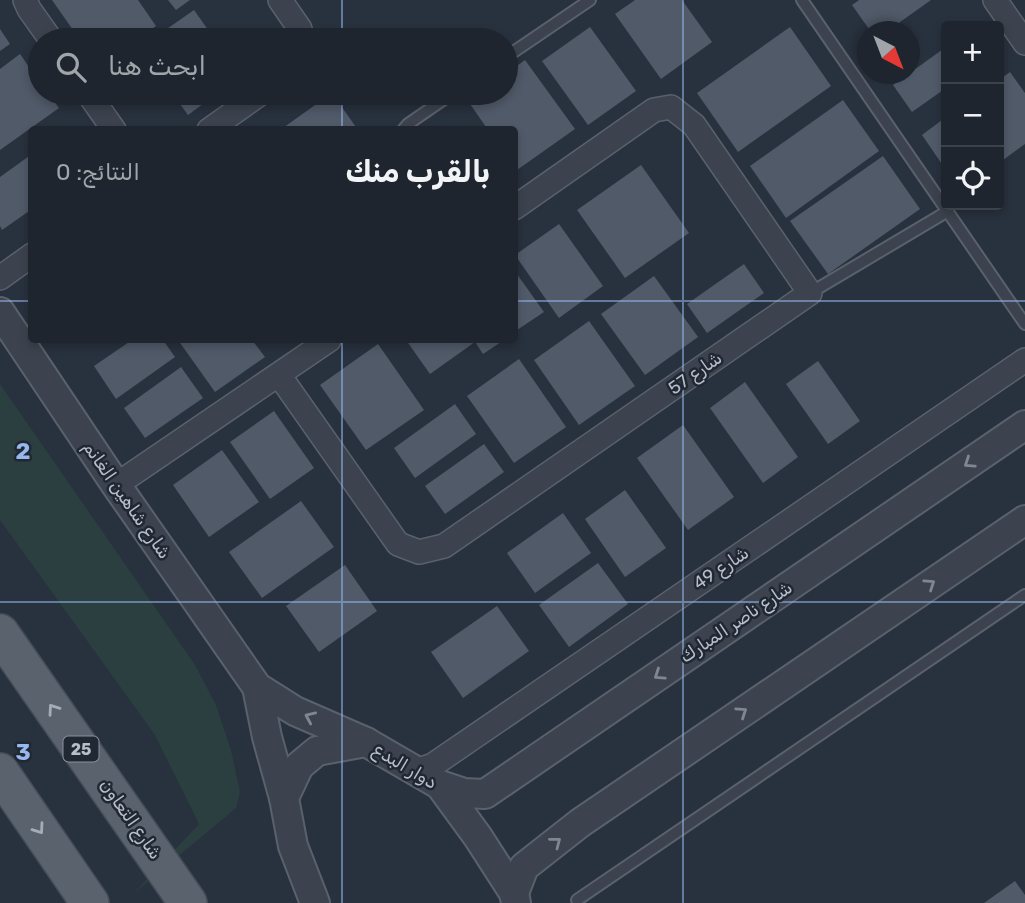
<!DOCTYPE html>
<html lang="ar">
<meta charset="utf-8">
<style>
:root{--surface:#1e252e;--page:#2b313a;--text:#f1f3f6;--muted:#a1a5aa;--line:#3c424a}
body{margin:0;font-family:Rubik,"Noto Sans Arabic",sans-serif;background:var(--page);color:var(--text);direction:rtl}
.controls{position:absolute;right:21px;top:21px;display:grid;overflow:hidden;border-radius:7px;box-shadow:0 4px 10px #0003}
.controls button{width:63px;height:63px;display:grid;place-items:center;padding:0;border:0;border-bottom:2px solid var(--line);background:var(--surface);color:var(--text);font:35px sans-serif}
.compass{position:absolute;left:857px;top:21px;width:63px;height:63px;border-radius:50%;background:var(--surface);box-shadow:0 4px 10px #0003;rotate:138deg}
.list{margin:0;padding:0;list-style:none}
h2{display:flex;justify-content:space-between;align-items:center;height:91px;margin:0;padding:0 28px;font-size:30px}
h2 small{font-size:23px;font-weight:400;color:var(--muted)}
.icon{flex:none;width:38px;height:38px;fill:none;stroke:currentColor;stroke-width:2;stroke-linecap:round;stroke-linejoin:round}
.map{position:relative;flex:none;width:1025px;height:903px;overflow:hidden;direction:ltr}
.search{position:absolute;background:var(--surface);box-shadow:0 4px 10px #0003;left:28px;top:28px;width:490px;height:77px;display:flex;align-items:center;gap:18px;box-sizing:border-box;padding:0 24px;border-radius:38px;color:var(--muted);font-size:26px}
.panel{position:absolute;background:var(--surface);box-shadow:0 4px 10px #0003;left:28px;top:126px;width:490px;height:217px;border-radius:7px;direction:rtl}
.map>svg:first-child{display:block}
</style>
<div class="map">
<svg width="1025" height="903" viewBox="0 0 1025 903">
<rect width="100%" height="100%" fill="#28313e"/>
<polygon fill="#2b3e40" points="0,384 195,665 216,705 231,750 240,792 236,808 133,894 199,824 155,735 0,520"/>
<g fill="#515a69">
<polygon points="52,0 138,0 156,26 136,40 80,40"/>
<polygon points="168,0 190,0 176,10"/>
<polygon points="635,0 682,0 712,42 661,79 615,14"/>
<polygon points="859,0 931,0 886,32 871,32 852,5"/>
<polygon points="194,10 211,34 203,40 151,40"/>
<polygon points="590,27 636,91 588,125 542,61"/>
<polygon points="790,27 831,86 738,152 697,93"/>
<polygon points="0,29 10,44 0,51"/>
<polygon points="946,47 946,88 912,112 893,85"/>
<polygon points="20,54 40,83 40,93 48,93 59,108 0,150 0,69"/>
<polygon points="525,60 575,129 517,170 514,166 514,130 488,130 468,101 480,93 506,93 506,74"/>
<polygon points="1010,72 1025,93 1025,144 999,163 999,80"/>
<polygon points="172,93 218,93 188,115"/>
<polygon points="332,93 358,130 280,130"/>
<polygon points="843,100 879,151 786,218 750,166"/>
<polygon points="946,117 946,170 922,135"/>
<polygon points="32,154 32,209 2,230 0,226 0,177"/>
<polygon points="883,156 920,209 828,274 790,221"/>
<polygon points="641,165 689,233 625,278 577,210"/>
<polygon points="559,224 603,286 559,318 515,255"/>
<polygon points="744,264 764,293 707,333 687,304"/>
<polygon points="514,270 544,312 514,332"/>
<polygon points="654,276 698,337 645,375 601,314"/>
<polygon points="589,321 635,386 579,425 534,360"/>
<polygon points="132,340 163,340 175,357 116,399 94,366"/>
<polygon points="178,340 252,340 265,357 215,392"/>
<polygon points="406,340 504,340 483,354 475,342 430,374"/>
<polygon points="378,344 424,410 366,450 320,385"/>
<polygon points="519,359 566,427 514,463 467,396"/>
<polygon points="818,361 860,421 828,444 786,384"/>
<polygon points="181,367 203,398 145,438 124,408"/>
<polygon points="745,382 798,457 763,483 710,408"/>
<polygon points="455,404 476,434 415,478 394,448"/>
<polygon points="274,411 314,468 270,499 230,442"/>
<polygon points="683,425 734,497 688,530 637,458"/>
<polygon points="484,444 504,472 445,514 425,486"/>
<polygon points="222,450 259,502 209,537 173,485"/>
<polygon points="625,490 666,548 625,577 585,519"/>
<polygon points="301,501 334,547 262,598 229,552"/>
<polygon points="563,513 591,553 535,593 507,553"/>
<polygon points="598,563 628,604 569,647 539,605"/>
<polygon points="345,565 377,611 319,652 286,606"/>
<polygon points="497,606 529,651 463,698 431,652"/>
<polygon points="1015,881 1025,895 1025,903 984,903"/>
</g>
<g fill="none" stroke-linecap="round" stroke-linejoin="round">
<defs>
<g id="service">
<polyline points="802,0 1025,324"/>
<polyline points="506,57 590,0"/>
<polyline points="403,130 408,124 453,93"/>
<polyline points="810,293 948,211"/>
<polyline points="577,900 1025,595"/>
</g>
<g id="minor">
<polyline points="25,0 29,9 51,40"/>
<polyline points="280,0 300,29 301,40"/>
<polyline points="995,0 1025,43"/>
<polyline points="88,93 114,130"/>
<polyline points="209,130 261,93"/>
<polyline points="0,278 32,255"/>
<polyline points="279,375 398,544 419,552 444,546 810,293 694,125 671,107 654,110 514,208"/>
<polyline points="116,485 329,340"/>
<polyline points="416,771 433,765 1025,360"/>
</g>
<g id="tertiary">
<polyline points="0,312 116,485 257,687 295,711 366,742"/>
<polyline points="257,687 267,737 284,798"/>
<polyline points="440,785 464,793 485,794 1025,425"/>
<polyline points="514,893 524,867 580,823 1025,520"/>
<polyline points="315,903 293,846 284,798 299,766 317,751 366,742 440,785 478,837 514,893 516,903"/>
</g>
<g id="primary">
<polyline points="0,633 188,903"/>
<polyline points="0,772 90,903"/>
</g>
</defs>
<use href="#service" stroke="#59616c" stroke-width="14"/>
<use href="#minor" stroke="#59616c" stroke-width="26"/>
<use href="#tertiary" stroke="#59616c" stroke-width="32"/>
<use href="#primary" stroke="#454c57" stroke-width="40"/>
<use href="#service" stroke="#3c434e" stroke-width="10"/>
<use href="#minor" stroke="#3c434e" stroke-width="23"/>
<use href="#tertiary" stroke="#3c434e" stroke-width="28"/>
<use href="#primary" stroke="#5a626e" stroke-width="37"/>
</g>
<defs><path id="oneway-chevron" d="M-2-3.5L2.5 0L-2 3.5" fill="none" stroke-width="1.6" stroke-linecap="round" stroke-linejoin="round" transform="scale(1.75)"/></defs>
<g stroke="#808792">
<use href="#oneway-chevron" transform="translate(969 463) rotate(146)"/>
<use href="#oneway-chevron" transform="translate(930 584) rotate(-34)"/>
<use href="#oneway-chevron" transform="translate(659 675) rotate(146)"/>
<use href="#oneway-chevron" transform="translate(742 712) rotate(-34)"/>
<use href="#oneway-chevron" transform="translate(310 717) rotate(-156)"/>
<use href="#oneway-chevron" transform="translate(556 842) rotate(-38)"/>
</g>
<g stroke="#a5acb7">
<use href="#oneway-chevron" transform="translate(53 709) rotate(-125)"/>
<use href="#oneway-chevron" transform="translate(39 829) rotate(55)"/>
</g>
<path fill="none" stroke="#97b7ef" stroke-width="2" stroke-opacity="0.55" d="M342,0v40M683,0v903M342,93v37M0,301h32M514,301h511M342,340v563M0,602h1025"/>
<g text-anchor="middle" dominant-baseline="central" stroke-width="5" stroke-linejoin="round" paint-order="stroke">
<rect fill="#202833" stroke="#8a919c" stroke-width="2" x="63.5" y="736.5" width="35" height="25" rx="5"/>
<g font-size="16" font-weight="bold" fill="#b8bec9">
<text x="81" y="749">25</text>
</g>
<g font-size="18" fill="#b8bec9" stroke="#202833">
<text transform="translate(695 373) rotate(-35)">شارع 57</text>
<text transform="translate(127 500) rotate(55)">شارع شاهين الغانم</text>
<text transform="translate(721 568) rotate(-34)">شارع 49</text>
<text transform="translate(736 622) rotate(-34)">شارع ناصر المبارك</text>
<text transform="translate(405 766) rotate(31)">دوار البدع</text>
<text transform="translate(131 819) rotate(55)">شارع التعاون</text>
</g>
</g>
<g font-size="23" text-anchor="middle" font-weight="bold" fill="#97b7ef" stroke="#202833" stroke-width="5" stroke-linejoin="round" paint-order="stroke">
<text x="23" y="459">2</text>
<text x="23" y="760">3</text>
</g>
</svg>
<div class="controls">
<button>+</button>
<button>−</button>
<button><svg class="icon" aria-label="locate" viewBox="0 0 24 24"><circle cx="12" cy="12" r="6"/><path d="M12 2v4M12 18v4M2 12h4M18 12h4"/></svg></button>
</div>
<svg class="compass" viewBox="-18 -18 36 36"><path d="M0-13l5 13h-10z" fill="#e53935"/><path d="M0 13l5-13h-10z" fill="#a1a5aa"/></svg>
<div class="search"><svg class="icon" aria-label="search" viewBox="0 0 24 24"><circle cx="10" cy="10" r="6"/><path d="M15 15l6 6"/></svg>ابحث هنا</div>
<section class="panel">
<h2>بالقرب منك<small>النتائج: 0</small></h2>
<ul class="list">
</ul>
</section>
</div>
